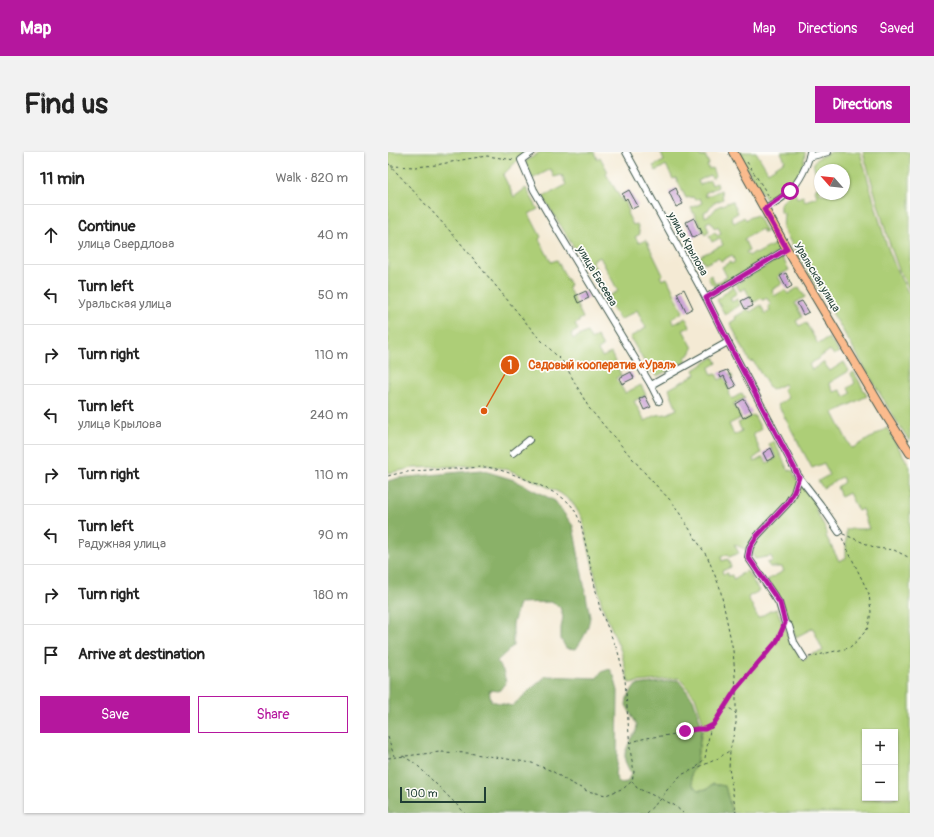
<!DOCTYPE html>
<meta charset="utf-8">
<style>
:root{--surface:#fff;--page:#f2f2f2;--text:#222;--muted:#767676;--line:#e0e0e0;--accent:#b5179e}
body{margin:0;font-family:Pangolin,sans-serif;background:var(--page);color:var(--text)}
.controls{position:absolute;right:12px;bottom:12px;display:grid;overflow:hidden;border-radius:0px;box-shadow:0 1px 3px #0004}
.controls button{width:36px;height:36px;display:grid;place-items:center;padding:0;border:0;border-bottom:1px solid var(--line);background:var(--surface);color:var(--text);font:20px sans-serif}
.compass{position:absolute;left:426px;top:12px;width:36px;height:36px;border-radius:50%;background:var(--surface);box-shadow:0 1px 3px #0004;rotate:297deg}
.scale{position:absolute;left:12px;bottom:10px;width:86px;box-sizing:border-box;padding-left:4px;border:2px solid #1f3d34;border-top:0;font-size:11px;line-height:14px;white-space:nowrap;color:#1f3d34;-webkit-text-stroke:3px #fdfcf7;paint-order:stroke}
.stop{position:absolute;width:12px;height:12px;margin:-9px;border:3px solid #b5179e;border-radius:50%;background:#fff}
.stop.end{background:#b5179e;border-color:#fff;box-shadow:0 1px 4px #0008}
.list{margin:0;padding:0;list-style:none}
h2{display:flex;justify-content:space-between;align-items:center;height:52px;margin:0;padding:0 16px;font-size:17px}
h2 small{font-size:13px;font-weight:400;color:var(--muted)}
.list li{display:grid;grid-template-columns:26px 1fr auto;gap:12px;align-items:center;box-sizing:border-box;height:60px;padding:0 16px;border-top:1px solid var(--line)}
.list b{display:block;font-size:15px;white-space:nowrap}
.list p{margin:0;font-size:13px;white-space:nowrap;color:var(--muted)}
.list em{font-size:13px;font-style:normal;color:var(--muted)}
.actions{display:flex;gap:8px;padding:12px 16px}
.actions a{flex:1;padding:9px 0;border:1px solid var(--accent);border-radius:0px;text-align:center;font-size:14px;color:var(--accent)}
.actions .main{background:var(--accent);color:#fff}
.icon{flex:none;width:22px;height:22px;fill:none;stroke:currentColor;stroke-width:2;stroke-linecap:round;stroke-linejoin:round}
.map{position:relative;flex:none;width:522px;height:661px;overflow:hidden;border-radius:0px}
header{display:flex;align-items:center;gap:24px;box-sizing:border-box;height:56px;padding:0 20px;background:var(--accent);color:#fff}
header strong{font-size:19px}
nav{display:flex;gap:22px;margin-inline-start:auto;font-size:14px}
.intro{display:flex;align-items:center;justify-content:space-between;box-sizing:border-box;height:96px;padding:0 24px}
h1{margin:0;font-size:28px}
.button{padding:10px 18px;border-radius:0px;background:var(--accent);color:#fff;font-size:14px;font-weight:700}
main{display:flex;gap:24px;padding:0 24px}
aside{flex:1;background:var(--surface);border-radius:0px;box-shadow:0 1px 3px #0004}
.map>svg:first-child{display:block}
</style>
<header>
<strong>Map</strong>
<nav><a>Map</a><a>Directions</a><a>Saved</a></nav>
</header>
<div class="intro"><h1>Find us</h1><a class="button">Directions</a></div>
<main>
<aside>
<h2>11 min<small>Walk · 820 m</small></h2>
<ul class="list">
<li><svg class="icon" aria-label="ahead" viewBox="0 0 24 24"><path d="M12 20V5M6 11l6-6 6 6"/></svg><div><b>Continue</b><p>улица Свердлова</p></div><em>40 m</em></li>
<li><svg class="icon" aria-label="left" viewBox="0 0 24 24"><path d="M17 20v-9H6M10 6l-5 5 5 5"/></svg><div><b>Turn left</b><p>Уральская улица</p></div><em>50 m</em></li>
<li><svg class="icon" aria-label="right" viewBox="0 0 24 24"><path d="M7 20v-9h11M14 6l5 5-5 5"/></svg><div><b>Turn right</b></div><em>110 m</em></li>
<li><svg class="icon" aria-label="left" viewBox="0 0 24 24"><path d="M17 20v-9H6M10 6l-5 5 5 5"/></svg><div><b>Turn left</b><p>улица Крылова</p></div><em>240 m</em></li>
<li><svg class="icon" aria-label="right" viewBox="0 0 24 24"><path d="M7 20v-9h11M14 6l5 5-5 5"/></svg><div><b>Turn right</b></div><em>110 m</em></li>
<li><svg class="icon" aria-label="left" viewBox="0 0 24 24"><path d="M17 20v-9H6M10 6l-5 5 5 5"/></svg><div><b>Turn left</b><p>Радужная улица</p></div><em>90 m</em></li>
<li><svg class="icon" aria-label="right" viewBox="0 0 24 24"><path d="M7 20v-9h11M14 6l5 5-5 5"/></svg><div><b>Turn right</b></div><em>180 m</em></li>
<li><svg class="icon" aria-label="arrive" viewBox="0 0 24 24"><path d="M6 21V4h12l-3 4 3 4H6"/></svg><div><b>Arrive at destination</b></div></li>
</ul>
<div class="actions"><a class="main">Save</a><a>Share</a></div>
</aside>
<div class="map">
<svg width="522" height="661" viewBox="0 0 522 661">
<rect width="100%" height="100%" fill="#fdfcf7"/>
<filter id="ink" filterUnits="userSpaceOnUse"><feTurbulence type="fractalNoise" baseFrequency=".025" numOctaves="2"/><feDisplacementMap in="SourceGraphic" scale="8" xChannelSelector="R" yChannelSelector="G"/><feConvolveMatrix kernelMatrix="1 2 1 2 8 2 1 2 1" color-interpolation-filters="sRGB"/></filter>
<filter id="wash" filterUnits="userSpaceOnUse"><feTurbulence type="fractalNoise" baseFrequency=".012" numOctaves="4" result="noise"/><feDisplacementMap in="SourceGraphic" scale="16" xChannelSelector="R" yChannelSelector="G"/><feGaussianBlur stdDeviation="0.9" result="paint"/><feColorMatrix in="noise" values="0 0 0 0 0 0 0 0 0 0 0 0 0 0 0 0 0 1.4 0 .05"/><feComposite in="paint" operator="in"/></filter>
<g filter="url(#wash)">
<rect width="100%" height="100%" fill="#f4ead4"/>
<g fill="#adce77" stroke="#668656" fill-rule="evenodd">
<path d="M0,0h138l-23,23 11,22 12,-9 12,21 -9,5 12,23 -2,2 12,23 6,-2 13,25 -2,2 15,31 -4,2v2l-4,2 3,6 -7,4 2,5 14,-7 4,8 6,-4 6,11 -5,3 4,7 9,-4 10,22 -5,3 9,15 16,-8 5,10 -12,6 11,20 11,-6 11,-1 10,-5 -8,-20 27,-15 -2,-4 20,-13 3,6 -8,5 3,7 4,-1 3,6 12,-6 2,4 -7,4 4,10 -1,1 3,6 10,-6 3,5 -12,6 8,14 -12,6 5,11 8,-4 -4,-8 16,-8 7,14 -8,5 8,19 -8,6 1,3 9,-5 4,6 9,-5 -7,-14 5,-3 14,29 5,1 3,8 20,25v7l10,18v7l13,25 7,-3v-29h23l-7,-20 -4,2 -9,-18 -8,4 -4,-10 7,-5 -2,-5 -19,11 -5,-7 11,-6 -5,-12 -12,5 -34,-63 10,-7 -5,-9 3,-2 -2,-3 -13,6 -18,-29 -3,1 -20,-39 6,-4 -1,-2 13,-8 2,3 11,-7 4,9 5,-3 -2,-5 3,-1 -4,-7 -4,2 -2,-2 -8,5 -8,-15 -5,3 -4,-7 46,-27 7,13 -11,6 4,8 -10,6 2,6 11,-6 3,4 11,-7 6,10 -10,6 7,14 -6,4 3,5 7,-3 12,21 11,-6 10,14 -5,3 -4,-5 -21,15 3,5 11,-8 7,9 14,-9 5,9 -20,12 5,9 6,-2 5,7 6,-4 -3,-5 7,-5 -4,-9 3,-2 13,24 -34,17 18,35 4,-1 32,-19 23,39v346h-178l-7,-27 -12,-2 -6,5 -8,1 -6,-5 -2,-7 1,-8 4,-6 6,-33 3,-3 -10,-31 -16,-19 -50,5 -8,-32 -19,-45 -20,-88 -10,-16 -12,-9 -25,-12 -26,-11 -23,-5 -73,3 -25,5zM346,392l17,8 4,7 16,-3 2,5 -6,2 3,4h12l2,4 -17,9 20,41 5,6 4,10 17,-9 10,23 -14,4 -4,5 -4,-2 -10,-15 -5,-14 -4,-6 -5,-14 -7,2 -12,7 -10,-21 11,-6 -12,-20 -7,3v2l-7,3 -1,-4 -4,1v-3l-5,1 -1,-3 9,-4 -3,-8 -6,2 -1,-4 7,-3 1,3 10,-4zM477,580h30v66h-30z"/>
<polygon points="152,0 189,0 190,1 193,0 206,0 209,7 212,5 220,20 218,22 235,50 237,49 241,59 239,61 245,73 249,72 252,82 247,85 251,91 258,88 275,123 272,124 274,128 279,126 295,160 283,167 286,172 298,166 302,175 295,178 305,196 302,202 297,205 299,209 269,224 261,218 242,185 258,176 249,158 232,168 218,146 230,139 212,105 204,108 209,120 203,123 155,45 178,33 174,23 166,25 163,17 144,27 137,10"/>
<path d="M275,0h4l1,1 3,-1h27l3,5 4,-2 4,9 -2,1 2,4 3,-1 3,8 -3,2 -2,-3 -12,6 2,4 10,-5 2,5 5,-2 1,4 -13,6 1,4 15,-7 2,9 -11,5 -4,6 -4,2 1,5 6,-3 6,-7 15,-6 6,12 -7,4 3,6 10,-6 2,3 5,-3 6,-2 9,17 -2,1 -2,-4 -18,10 5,11 -3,2 3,4 6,-4 1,2 19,-10 3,8 -58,34c-9,1 -9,-3 -12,-9l3,-2 4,9 12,-7 -5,-10 8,-5 1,2 4,-2 -3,-7 -11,6 -3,-3 -13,6 -5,-8 23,-11 -3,-7 -8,4 -3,-6 6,-4 2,4 4,-2 -3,-7 -3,2 -5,-8 -4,2 3,9 -4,3 -14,-27 11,-5 -2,-5 -5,2 -2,-3 -7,1 -10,-20 -3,1 -7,-14 -10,6 -3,-5 11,-5 -3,-8z"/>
<path d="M349,0h19l12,20 17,-11 -4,-9h24c0,23 -19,40 -37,51z"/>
<path d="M444,0h28l26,91 11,28 13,25v146l-21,-33 -106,-180 1,-16 -4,-1v-8l14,-13 3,7 6,-2 2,5 12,-4 -2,-8 5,-3v8h24v-24h-24v13c-9,-22 -11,-22 12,-31z"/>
<polygon points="475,0 522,0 522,139 511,118 500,87"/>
<polygon points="345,134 349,141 342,146 344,150 349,147 352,153 337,163 329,148"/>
</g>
<path fill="#8ab168" stroke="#54774e" d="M93,318l33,10 41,21 18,25 17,91c-2,13 -7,22 -14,32l-10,-1 -5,-9v-11l2,-11 -3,-10 -9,-5 -32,1 -6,21v22l-16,15 6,10 3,11 -7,9 -10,-1 2,11 21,5 34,-30 51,2 4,-6 9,-3 4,7 4,15 -1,68 -2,16 4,8 8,-1 4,-8 -6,-13v-8l6,-15 5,-6 1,-7 -11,-20 1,-7 9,-13 42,-5 15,19 9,27 -6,38 -4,7 -1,7 2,7 6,5 8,-1 6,-5 12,2 7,27h-344v-332l11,-3z"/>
<g id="blocks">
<g fill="#caa1d5">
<polygon points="288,36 290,41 289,41 295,52 288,55 281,40"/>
<polygon points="241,38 250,54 244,57 239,46 237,48 234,42"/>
<polygon points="306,66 311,77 312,76 314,81 305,86 298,70"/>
<polygon points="398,121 404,134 399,137 392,124"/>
<polygon points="296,137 305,156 298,160 289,141"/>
<polygon points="198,139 201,146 190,151 187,144"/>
<polygon points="361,145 365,154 357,157 353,149"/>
<polygon points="414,149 421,160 415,163 409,151"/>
<polygon points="339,218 348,234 342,237 336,224 333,226 331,221"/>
<polygon points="243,220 246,226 234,232 231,226"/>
<polygon points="257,244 263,255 256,258 251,247"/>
<polygon points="356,247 364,261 355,266 348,252"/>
<polygon points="383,296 387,305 379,309 375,301"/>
</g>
</g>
</g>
<g filter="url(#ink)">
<use href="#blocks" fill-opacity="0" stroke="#3f574c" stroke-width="1"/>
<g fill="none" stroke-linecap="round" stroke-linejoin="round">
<defs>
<g id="minor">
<polyline points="144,0 133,8 146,38 167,74 263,233 271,249"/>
<polyline points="238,0 318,146 340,190 411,325 432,352 451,380"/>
<polyline points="421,5 440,0"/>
<path d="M376,57c9,-5 19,-11 26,-18 9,-9 18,-26 20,-39"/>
<polyline points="318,146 399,97"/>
<polyline points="263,233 340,190"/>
<polyline points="125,301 141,288"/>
<polyline points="411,325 406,341 399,352 369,384 362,395 360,405 391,451 397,471 401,474 406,490 416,506"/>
</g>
<polyline id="major" points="345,0 399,97 496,260 522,301"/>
</defs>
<use href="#minor" stroke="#3f574c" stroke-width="8"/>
<use href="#major" stroke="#3f574c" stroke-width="10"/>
<g stroke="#3f574c" stroke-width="1" stroke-dasharray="3 3" stroke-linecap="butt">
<polyline points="359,10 382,46"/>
<polyline points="0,11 70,88 149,184 176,211 201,256 263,328 285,351 320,406 332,436 345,498 348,537 348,571 342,599 341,616 348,661"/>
<polyline points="3,14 27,15 48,13 79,7 99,4 127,8"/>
<path d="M0,324c21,-6 42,-6 64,-7 11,0 22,-2 33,-2 18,1 71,23 84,36 6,6 9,14 12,21l19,85 18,43 7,27 5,70 4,23 -2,9 -8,7 -18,7 -19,-4 -18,-9 -17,-11 -20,-8 -31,-5 -33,-5 -28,-1 -52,6"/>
<polyline points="455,382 488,396 506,398 522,406"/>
<polyline points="421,505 461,496 470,488 480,476 483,460 481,442 454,386"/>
<path d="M336,557c6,-1 8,0 12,5"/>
<polyline points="0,585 6,604"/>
<path d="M242,591c17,-7 29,-6 46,-9 5,-1 10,-4 15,-4 9,-2 14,-1 22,-5"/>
<polyline points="15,604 28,612 77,661"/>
<polyline points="309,615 317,606 322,578 325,573 348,537 389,489 395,477"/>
<polyline points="244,629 249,636 286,653 295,661"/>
<polyline points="258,661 273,647 279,638 293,623 329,607 341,599"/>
</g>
<use href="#minor" stroke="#fff" stroke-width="6"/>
<use href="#major" stroke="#fbbb8d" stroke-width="8"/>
</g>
</g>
<g fill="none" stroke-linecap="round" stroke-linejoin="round" filter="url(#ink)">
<polyline stroke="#b5179e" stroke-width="5" points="297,579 309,577 317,577 325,573 348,537 389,489 394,478 397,471 392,451 360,405 362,395 369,384 399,352 406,340 411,325 340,190 318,146 399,97 376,57 402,39"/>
</g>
<g text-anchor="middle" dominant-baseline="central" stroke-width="3.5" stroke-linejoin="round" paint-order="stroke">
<g font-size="11" fill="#1f3d34" stroke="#fdfcf7">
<text transform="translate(300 92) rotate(61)">улица Крылова</text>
<text transform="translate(209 124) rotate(59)">улица Евсеева</text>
<text transform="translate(429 125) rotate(59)">Уральская улица</text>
</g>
</g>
<path fill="none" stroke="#de580e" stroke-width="1.5" d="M96 259L122 213"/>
<g fill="#de580e" stroke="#fdfcf7" stroke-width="1.5">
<circle cx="96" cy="259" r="4"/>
<circle cx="122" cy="213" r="10"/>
</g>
<g font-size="12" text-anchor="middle" font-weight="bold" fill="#fff">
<text x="122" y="217">1</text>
</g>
<g font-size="12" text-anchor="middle" font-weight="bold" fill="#de580e" stroke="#fdfcf7" stroke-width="3.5" stroke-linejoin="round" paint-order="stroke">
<text x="214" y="217">Садовый кооператив «Урал»</text>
</g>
</svg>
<div class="controls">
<button>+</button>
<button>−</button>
</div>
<svg class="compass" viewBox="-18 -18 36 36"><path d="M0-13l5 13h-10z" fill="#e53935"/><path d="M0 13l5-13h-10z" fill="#767676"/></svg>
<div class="scale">100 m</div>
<div class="stop" style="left:402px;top:39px"></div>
<div class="stop end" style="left:297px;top:579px"></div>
</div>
</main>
